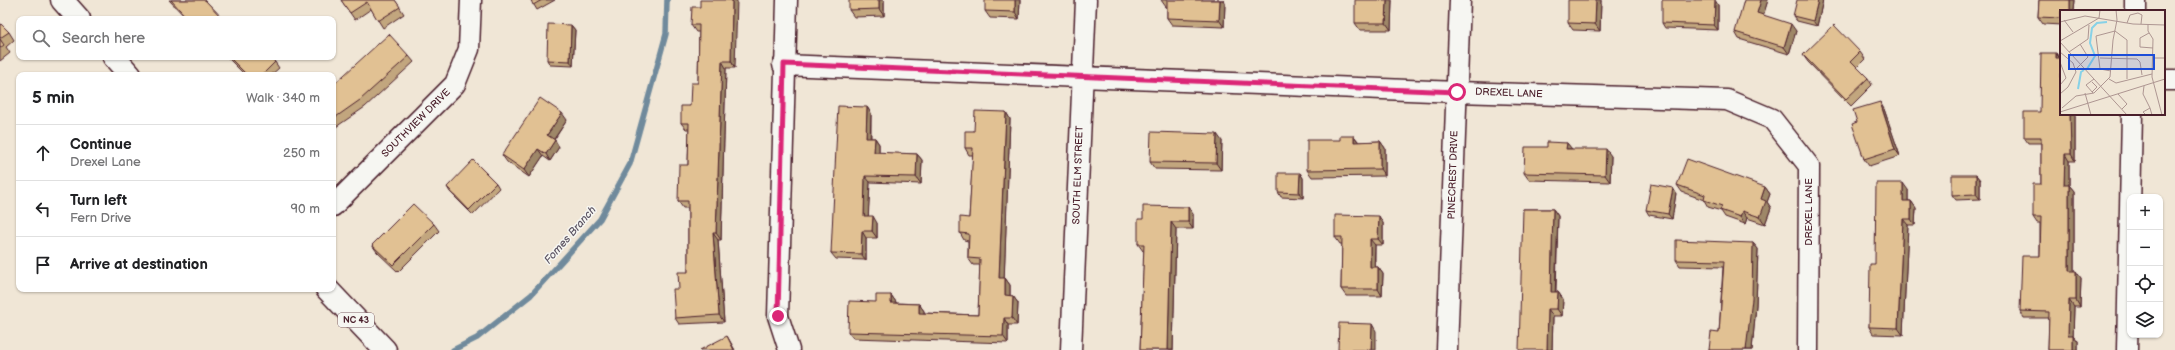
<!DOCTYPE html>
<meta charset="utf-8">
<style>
:root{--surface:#fff;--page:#f6f6f6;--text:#202124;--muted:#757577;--line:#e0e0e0}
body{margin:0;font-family:"Balsamiq Sans",sans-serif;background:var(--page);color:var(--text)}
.controls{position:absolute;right:12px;bottom:12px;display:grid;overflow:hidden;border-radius:8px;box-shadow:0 1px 3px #0004}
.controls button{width:36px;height:36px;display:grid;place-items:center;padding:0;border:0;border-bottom:1px solid var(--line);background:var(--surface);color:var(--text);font:20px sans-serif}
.stop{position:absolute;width:12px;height:12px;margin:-9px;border:3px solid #db2777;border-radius:50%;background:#fff}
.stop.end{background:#db2777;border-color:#fff;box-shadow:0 1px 4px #0008}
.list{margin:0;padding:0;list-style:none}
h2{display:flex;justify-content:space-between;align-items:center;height:52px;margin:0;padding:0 16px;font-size:17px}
h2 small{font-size:13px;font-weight:400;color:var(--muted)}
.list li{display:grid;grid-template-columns:26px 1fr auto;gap:12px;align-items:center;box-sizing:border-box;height:56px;padding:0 16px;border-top:1px solid var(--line)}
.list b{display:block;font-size:15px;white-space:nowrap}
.list p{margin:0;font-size:13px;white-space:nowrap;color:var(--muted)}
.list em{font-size:13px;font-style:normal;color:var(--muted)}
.icon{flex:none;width:22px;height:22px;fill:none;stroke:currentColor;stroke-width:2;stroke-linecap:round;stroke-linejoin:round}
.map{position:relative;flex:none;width:2175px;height:350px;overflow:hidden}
.search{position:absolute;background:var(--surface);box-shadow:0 1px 3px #0004;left:16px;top:16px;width:320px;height:44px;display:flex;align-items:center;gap:10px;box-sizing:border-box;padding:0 14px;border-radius:8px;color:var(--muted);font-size:15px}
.panel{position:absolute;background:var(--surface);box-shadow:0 1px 3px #0004;left:16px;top:72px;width:320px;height:220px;border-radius:8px}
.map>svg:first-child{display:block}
</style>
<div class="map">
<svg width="2175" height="350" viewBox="0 0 2175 350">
<rect width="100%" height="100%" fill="#f0e6d6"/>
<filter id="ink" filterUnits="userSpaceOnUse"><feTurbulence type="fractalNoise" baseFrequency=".025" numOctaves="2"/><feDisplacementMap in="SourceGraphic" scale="8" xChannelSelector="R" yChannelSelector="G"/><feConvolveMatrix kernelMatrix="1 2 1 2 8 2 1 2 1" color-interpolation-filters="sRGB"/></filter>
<g filter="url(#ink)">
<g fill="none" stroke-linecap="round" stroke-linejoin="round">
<polyline stroke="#6f8a9c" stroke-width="5.5" points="453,350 477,338 531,295 600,219 630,164 666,34 667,0"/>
<defs>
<g id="street">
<polyline points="787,0 778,316 789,350"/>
<polyline points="2136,11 2136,0"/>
<polyline points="783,65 1457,92 1727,100 1772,119 1809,166 1808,350"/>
<polyline points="2164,80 2175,80"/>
<polyline points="333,206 455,84 469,49 471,0"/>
<polyline points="1071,350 1086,0"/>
<polyline points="1447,350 1460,0"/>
<polyline points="2127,350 2132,114"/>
</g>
<g id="primary">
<polyline points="62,0 79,19"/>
<polyline points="114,57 130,75"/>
<polyline points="327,289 385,350"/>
</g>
</defs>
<use href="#street" stroke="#4a1f2b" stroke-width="23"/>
<use href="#primary" stroke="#4a1f2b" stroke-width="25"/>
<use href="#street" stroke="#f6f6f2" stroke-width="20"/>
<use href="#primary" stroke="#f6f6f2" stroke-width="22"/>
</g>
<g fill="#c2a67e" stroke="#4a1f2b">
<polygon points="169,0 205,0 223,19 187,19"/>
<polygon points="341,0 395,0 404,14 383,28 371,9 355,20"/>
<polygon points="531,0 555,0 537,10"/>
<polygon points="884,0 884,16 854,17 849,10"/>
<polygon points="1020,0 1019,19 990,18 985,11"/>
<polygon points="1161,0 1223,0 1225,3 1224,27 1172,25 1167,18 1167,7 1166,7"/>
<polygon points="1392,0 1391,30 1360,30 1355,23"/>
<polygon points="1601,0 1600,31 1573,30 1568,23"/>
<polygon points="1768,0 1763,15 1796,31 1789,54 1739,39 1735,32"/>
<polygon points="1823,0 1817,26 1797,21 1793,16"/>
<polygon points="2039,0 2075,0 2074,11 2061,11 2061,25 2043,24 2038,17"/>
<polygon points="1718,5 1718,30 1665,28 1662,23"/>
<polygon points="700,7 735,68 726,68 721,240 718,240 724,322 679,324 675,318 679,289 688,272 688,208 683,208 678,201 688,165 689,129 686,129 681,123 690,106 698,83 699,32 696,32 691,25"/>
<polygon points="0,23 9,32 14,40 6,47 10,53 0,61"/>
<polygon points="571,25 575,30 573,66 550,65 547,60"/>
<polygon points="1860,52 1865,59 1857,67 1868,78 1872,85 1851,106 1808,62 1803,55"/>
<polygon points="2056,53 2059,58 2061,114 2075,114 2075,161 2069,161 2069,185 2074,191 2074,271 2081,278 2080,307 2074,307 2073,335 2078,341 2078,350 2048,350 2049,318 2024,318 2020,311 2040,256 2040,223 2037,223 2033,217 2041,184 2041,143 2028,143 2024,137 2040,112"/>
<polygon points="409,56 414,62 365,107 333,129 333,85"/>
<polygon points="227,57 270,57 275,62 279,68 271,75 245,75"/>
<polygon points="867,107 871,113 871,138 875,138 879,144 879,153 917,154 922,160 921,184 870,182 868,216 877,223 877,238 866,238 866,260 836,259 831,253"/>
<polygon points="1884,109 1900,156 1869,166 1864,159 1857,122"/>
<polygon points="1006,112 1010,119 1004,278 1005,278 1010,285 1010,296 1013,296 1018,303 1017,325 1008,325 1008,343 853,338 848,332 876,302 891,295 896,302 896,303 919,304 924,311 924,313 978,315 980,265 973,265 968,258 968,241 964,240 960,233 969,218 973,155 969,155 965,148 974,131"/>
<polygon points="567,120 554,140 559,147 550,161 543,156 529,177 507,162 502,155"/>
<polygon points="1354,136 1359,142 1380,141 1385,148 1385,176 1312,177 1307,170 1340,140"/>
<polygon points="1222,141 1221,170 1155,169 1150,162"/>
<polygon points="1567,143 1571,149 1611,156 1610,182 1529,180 1524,173 1547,147"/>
<polygon points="1300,173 1303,178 1303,198 1281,197 1278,192"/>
<polygon points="1976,175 1980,180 1980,199 1956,200 1952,195"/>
<polygon points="496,183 499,188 473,215 450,192 447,187"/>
<polygon points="1677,185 1765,187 1770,194 1767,202 1771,208 1765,224 1747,218 1745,224 1725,217 1721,211 1708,207 1704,200 1682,192"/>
<polygon points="1908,190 1908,201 1911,201 1916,208 1915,225 1908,225 1903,335 1873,334 1869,327 1875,264"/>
<polygon points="1676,193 1672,219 1649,215 1646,210"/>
<polygon points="1523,209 1553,209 1558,216 1556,292 1558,292 1563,299 1562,316 1553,316 1552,350"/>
<polygon points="1193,214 1193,229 1176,229 1173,350 1140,350 1144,251 1143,251 1138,244 1143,219"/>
<polygon points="1383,223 1383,245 1375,245 1375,267 1378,267 1383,274 1382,296 1346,296 1341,289 1342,244 1340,244 1335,237"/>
<polygon points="434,224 439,231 398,272 377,252 372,245"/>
<polygon points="1753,243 1758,249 1756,305 1752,350 1709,350 1719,333 1723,267 1680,266 1676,260"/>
</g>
<g fill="#9e8767" stroke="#4a1f2b">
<polygon points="732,0 737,0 735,68 731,61"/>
<polygon points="879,0 884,0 884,16 879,9"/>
<polygon points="1015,0 1020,0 1019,19 1015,12"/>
<polygon points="1220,0 1223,0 1225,3 1224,27 1219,20"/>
<polygon points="1387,0 1392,0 1391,30 1386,23"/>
<polygon points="1596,0 1601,0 1600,31 1595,24"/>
<polygon points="1715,0 1718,5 1718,30 1714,25"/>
<polygon points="1761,0 1768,0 1762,20 1757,13"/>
<polygon points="1818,0 1823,0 1817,26 1813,21"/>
<polygon points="2070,0 2075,0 2074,11 2070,11"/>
<polygon points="1791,24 1796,31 1789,54 1784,47"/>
<polygon points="571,25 575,30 573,66 570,61"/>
<polygon points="2056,53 2061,60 2056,58"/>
<polygon points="722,61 726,68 721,240 716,233"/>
<polygon points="1880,102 1884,109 1900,156 1895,149"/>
<polygon points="867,107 871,113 870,144 866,138"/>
<polygon points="1006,112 1010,119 1004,284 999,278"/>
<polygon points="562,113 567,120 552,142 547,135"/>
<polygon points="2070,114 2075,114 2075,161 2071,154"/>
<polygon points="1217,134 1222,141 1221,170 1216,163"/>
<polygon points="1354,136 1359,143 1354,142"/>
<polygon points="875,138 879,144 879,159 874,152"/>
<polygon points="555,140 559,147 550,161 546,154"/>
<polygon points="1380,141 1385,148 1385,176 1380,169"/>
<polygon points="1567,143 1572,149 1566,149"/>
<polygon points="538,149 543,156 529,177 524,170"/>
<polygon points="1606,149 1611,156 1610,182 1605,175"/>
<polygon points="917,154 922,160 921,184 916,177"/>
<polygon points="2065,154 2069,161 2069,191 2064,185"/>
<polygon points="1300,173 1303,178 1303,198 1299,193"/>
<polygon points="1976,175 1980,180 1980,199 1976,194"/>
<polygon points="865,176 870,182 868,223 864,216"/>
<polygon points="1903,183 1908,190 1908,208 1903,201"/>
<polygon points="2069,185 2074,191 2074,278 2069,271"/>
<polygon points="1765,187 1770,194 1767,202 1771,208 1765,224 1760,217 1761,199"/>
<polygon points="1673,188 1676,193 1672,219 1668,214"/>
<polygon points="1911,201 1916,208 1915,225 1911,219"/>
<polygon points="1188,207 1193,214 1193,229 1188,222"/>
<polygon points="1553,209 1558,216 1555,299 1551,292"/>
<polygon points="1742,211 1747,218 1745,224 1740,217"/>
<polygon points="873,216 877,223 877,238 872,231"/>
<polygon points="1379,216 1383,223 1383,245 1378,239"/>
<polygon points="1903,219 1908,225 1903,335 1898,328"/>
<polygon points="1171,222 1176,229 1173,350 1168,350"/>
<polygon points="862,231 866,238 866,260 861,254"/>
<polygon points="713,233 718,240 724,322 719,315"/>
<polygon points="1370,239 1375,245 1374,274 1370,267"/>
<polygon points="1753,243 1758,249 1756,305 1752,350 1746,350"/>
<polygon points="1378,267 1383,274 1382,296 1378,289"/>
<polygon points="2076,271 2081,278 2080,307 2076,300"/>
<polygon points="1005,278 1010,285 1010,302 1005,295"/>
<polygon points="1558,292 1563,299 1562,316 1557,309"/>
<polygon points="891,295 896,302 895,310 891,303"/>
<polygon points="1013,296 1018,303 1017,325 1012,318"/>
<polygon points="2069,300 2074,307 2073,341 2068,335"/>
<polygon points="919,304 924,311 924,320 919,313"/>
<polygon points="1548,309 1553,316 1552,350 1547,350"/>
<polygon points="1004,318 1008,325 1008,343 1003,336"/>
<polygon points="1372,324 1376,331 1376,350 1371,350"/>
<polygon points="2073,335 2078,341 2078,350 2073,350"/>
<polygon points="727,336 735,350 734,350"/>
</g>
<g fill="#e1c193" stroke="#4a1f2b">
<polygon points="171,0 205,0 223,19 188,19"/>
<polygon points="341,0 395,0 400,7 378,21 367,2 350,13"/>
<polygon points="531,0 542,0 533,5"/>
<polygon points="700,0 732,0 731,61 722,61 716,233 713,233 719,315 675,318 673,289 679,289 678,272 688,272 688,201 678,201 679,165 688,165 689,123 681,123 681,106 690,106 691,83 698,83 699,25 691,25 692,7 700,7"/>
<polygon points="849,0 879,0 879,9 849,10"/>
<polygon points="985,0 1015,0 1015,12 985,11"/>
<polygon points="1167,0 1220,0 1219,20 1167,18"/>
<polygon points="1355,0 1387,0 1386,23 1355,23"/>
<polygon points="1568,0 1596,0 1595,24 1568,23"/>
<polygon points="1662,0 1715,0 1714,25 1662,23"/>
<polygon points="1744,0 1761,0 1757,13 1791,24 1784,47 1735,32"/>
<polygon points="1797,0 1818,0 1813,21 1793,16"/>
<polygon points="2039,0 2070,0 2070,11 2061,11 2061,18 2038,17"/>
<polygon points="0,23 9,32 0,38"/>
<polygon points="548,24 571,25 570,61 547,60"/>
<polygon points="1834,25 1860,52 1851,61 1868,78 1846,99 1803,55"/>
<polygon points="389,34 409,56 360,100 333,119 333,85"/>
<polygon points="0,39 4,45 0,48"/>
<polygon points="2041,53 2056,53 2056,58 2061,58 2061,114 2070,114 2071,154 2065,154 2064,185 2069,185 2069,271 2076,271 2076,300 2069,300 2068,335 2073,335 2073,350 2048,350 2049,312 2020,311 2022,256 2040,256 2041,217 2033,217 2033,184 2041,184 2041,137 2024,137 2024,112 2040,112"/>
<polygon points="229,57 270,57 275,62 262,75 247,75"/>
<polygon points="540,98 562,113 547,135 555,140 546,154 538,149 524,170 502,155"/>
<polygon points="1880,102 1895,149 1864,159 1852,124 1857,122 1853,110"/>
<polygon points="838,106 867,107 866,138 875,138 874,152 917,154 916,177 865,176 864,216 873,216 872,231 862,231 861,254 831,253"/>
<polygon points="975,111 1006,112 999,278 1005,278 1005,295 1013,296 1012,318 1004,318 1003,336 848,332 849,301 876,302 876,295 891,295 891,303 919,304 919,313 978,315 980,259 968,258 969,234 960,233 960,217 969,218 973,148 965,148 965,131 974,131"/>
<polygon points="1151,132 1217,134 1216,163 1150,162"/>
<polygon points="1340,136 1354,136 1354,142 1380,141 1380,169 1307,170 1307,140 1340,140"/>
<polygon points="1547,142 1567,143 1566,149 1606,149 1605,175 1524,173 1525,147 1547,147"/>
<polygon points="1687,159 1765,187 1761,199 1766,201 1760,217 1742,211 1740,217 1720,210 1722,206 1704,200 1705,195 1677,185"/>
<polygon points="473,160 496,183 469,210 447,187"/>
<polygon points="1278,173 1300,173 1299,193 1278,192"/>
<polygon points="1952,175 1976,175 1976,194 1952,195"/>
<polygon points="1876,183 1903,183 1903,201 1911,201 1911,219 1903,219 1898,328 1869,327 1870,264 1875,264"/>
<polygon points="1651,184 1673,188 1668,214 1646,210"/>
<polygon points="413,204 434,224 393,265 372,245"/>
<polygon points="1143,206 1188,207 1188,222 1171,222 1168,350 1140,350 1144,244 1138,244 1138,219 1143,219"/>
<polygon points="1523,209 1553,209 1551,292 1558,292 1557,309 1548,309 1547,350 1519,350"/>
<polygon points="1335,215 1379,216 1378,239 1370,239 1370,267 1378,267 1378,289 1341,289 1342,237 1335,237"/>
<polygon points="1676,240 1753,243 1752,299 1746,350 1709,350 1711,332 1719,333 1724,261 1676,260"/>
<polygon points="1339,323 1372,324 1371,350 1338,350"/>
<polygon points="727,336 734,350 700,350"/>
</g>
</g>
<g fill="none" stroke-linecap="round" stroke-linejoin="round" filter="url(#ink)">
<polyline stroke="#db2777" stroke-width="5" points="778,316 784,64 1457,92"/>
</g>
<g text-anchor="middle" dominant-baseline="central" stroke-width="3" stroke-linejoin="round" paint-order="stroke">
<rect fill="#f6f6f2" stroke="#7e6067" stroke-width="1" x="338" y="313" width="36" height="14" rx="3"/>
<g font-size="9" font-weight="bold" fill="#4a1f2b">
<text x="356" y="320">NC 43</text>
</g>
<g font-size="10" fill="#4a1f2b" stroke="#f6f6f2">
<text transform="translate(1509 93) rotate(2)">DREXEL LANE</text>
<text transform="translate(416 123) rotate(-45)">SOUTHVIEW DRIVE</text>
<text transform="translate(1078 175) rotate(-88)">SOUTH ELM STREET</text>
<text transform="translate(1453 175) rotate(-88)">PINECREST DRIVE</text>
<text transform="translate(1809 212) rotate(-90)">DREXEL LANE</text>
</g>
<g font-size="11" font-style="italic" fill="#5c5463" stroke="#f6f6f2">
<text transform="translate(570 235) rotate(-49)">Fomes Branch</text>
</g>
</g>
<g transform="translate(2060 10)">
<rect width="105" height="105" fill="#f0e6d6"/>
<path fill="none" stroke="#87d1e7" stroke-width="2" d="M27,59l8,-13 -5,-13 2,-15 5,-5 10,-1M18,79l3,-17 3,-2"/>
<path fill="none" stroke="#ae9692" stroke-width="1" d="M4,10l9,12M0,12l25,-6 48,8 32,1M67,13l3,-8 8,-2 4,2 -1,9M88,14v7l5,8 -1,38 10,38M105,14v52M89,23l-9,5v9l13,1M0,31l39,-23 1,-8M0,32l67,73M0,42l13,11 3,9 -8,15 -8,7M9,42l19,-13 1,-14M40,48l37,1 3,3 2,13M92,48h13M15,60l13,-13 -8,-13M51,61l-11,-2 -4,-33 19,-5 12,9v39M49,69l7,4 36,-9M0,75l6,-7 -6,-16M84,76l-1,8 7,14M32,82l5,-5 -5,-5M25,83l6,22M33,83l-7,-8 8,-6M58,84l9,10 -5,5M2,98l14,-12 18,-3 16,-16 3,-37 4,-20 -1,-10M0,102l105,-33M86,105l-3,-3 7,-4 2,7"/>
<path fill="#1d4ed8" fill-opacity="0.15" stroke="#1d4ed8" stroke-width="2" d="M9,45h85v14h-85z"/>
<rect width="105" height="105" fill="none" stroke="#4a1f2b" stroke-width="2"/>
</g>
</svg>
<div class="controls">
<button>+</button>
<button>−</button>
<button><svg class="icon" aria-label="locate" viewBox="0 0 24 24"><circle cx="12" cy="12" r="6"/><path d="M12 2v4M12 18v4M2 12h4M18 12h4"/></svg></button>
<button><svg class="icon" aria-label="layers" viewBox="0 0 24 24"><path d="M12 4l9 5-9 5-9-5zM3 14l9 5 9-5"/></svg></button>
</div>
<div class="stop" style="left:1457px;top:92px"></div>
<div class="stop end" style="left:778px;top:316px"></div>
<div class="search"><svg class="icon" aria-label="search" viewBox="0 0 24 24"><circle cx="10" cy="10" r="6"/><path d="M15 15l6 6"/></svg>Search here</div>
<section class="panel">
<h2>5 min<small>Walk · 340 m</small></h2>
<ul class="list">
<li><svg class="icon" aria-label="ahead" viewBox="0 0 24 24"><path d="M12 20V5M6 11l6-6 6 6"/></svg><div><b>Continue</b><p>Drexel Lane</p></div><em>250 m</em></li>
<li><svg class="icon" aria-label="left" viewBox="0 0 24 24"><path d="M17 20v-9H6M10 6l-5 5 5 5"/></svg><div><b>Turn left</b><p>Fern Drive</p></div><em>90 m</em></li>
<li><svg class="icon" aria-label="arrive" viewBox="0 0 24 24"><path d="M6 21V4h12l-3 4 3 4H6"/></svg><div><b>Arrive at destination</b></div></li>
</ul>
</section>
</div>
